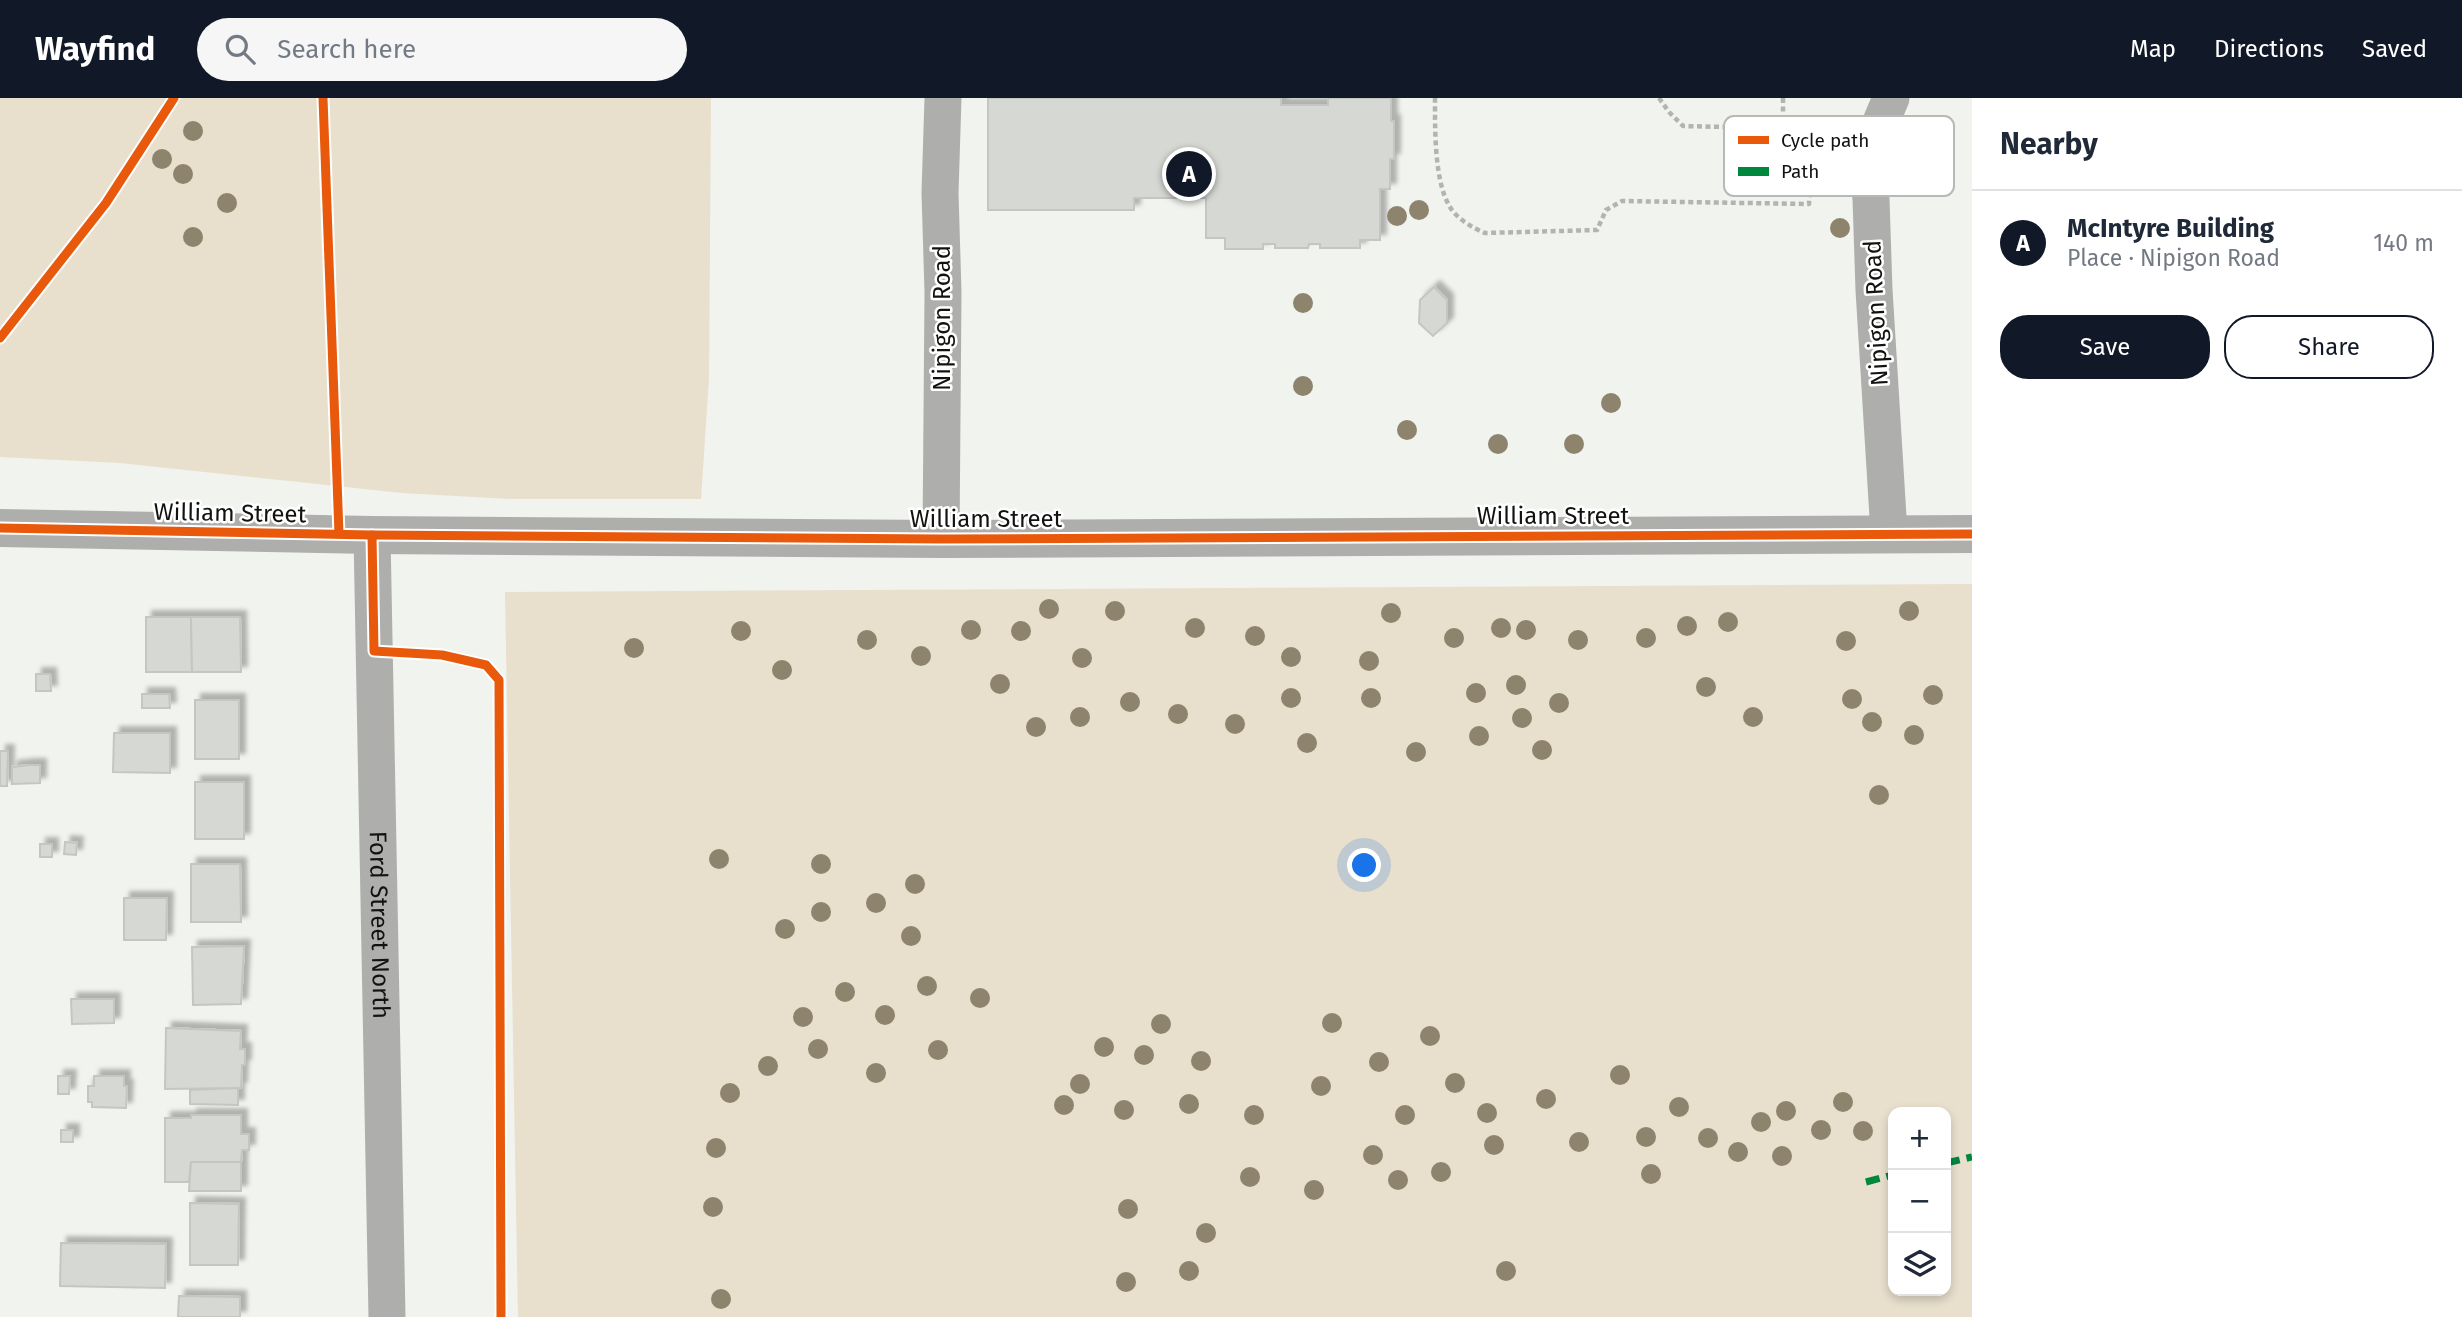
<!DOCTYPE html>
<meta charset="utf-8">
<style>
:root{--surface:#fff;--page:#f6f6f7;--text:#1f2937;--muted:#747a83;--line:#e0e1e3;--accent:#111827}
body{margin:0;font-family:"Fira Sans",sans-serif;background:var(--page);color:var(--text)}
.controls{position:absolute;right:21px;bottom:21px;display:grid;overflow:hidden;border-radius:14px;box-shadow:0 4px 10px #0003}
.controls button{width:63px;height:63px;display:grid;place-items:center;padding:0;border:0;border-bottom:2px solid var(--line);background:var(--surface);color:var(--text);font:35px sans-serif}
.you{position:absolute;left:1365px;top:768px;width:24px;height:24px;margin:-18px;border:5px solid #fff;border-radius:50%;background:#1a73e8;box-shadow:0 0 0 10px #1a73e833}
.badge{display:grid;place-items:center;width:46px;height:46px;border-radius:50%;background:var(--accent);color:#fff;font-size:23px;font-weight:700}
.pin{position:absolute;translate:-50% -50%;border:4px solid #fff;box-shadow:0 2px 7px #0006}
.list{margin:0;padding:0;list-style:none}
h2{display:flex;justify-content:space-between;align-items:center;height:91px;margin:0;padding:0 28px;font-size:30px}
h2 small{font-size:23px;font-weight:400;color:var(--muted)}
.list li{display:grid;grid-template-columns:46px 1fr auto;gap:21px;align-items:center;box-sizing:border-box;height:105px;padding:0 28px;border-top:2px solid var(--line)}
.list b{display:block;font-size:26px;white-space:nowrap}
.list p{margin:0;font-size:23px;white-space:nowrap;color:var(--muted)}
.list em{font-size:23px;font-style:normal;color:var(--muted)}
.actions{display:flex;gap:14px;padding:21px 28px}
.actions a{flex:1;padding:16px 0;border:2px solid var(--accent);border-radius:28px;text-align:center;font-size:24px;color:var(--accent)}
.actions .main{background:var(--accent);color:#fff}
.icon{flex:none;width:38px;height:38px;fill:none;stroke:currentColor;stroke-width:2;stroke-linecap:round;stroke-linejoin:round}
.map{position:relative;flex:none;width:1972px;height:1219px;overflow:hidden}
header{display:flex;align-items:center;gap:42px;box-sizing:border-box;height:98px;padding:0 35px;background:var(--accent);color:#fff}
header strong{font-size:33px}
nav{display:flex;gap:38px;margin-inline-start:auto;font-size:24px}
.search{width:490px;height:63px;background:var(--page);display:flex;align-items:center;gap:18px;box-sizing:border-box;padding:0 24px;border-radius:38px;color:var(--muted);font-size:26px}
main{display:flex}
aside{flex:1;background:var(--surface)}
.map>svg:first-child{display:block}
</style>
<header>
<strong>Wayfind</strong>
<div class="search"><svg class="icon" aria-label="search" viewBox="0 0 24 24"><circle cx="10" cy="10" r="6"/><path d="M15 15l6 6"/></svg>Search here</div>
<nav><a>Map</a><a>Directions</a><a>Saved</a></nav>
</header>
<main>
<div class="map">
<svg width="1972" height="1219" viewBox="0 0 1972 1219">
<defs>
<filter id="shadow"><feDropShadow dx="6" dy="-6" stdDeviation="2" flood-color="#0004"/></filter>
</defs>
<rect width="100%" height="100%" fill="#f0f3ee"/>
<g fill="#e8dfcd" fill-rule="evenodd">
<polygon points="0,0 711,0 709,280 701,401 512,401 402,395 120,365 0,359"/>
<path d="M1972,486v733h-1454l-13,-725zM1893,1014h53v179h-53z"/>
</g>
<g fill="#d6d8d4" stroke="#c5c6c3" stroke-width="2" filter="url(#shadow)">
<polygon points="988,0 1281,0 1281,7 1328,7 1328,0 1391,0 1391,23 1394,23 1394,61 1390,61 1390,91 1380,91 1380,142 1360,142 1360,150 1320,150 1320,146 1309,146 1308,150 1275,150 1275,146 1263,146 1263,151 1225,151 1225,140 1206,140 1206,100 1134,100 1134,112 988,112"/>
<polygon points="1434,189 1447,202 1447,225 1433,238 1419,225 1420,202"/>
<polygon points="146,519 191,519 192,574 146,574"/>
<polygon points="191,519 240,519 241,574 192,574"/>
<polygon points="36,576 50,576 51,593 36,593"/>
<polygon points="142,596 169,596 170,610 142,610"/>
<rect x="195" y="602" width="44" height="59"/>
<polygon points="114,635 170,635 170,675 113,674"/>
<polygon points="0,653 8,653 7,688 0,688"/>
<polygon points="29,667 40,667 40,685 12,686 12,669"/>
<rect x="195" y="684" width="49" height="57"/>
<polygon points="65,744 77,745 76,757 64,756"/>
<rect x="40" y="746" width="12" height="13"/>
<polygon points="191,766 240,766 241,824 191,824"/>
<polygon points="124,800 167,800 166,842 124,842"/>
<polygon points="244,848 241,906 193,907 192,849"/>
<polygon points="71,901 114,901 114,925 72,926"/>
<polygon points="166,930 241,933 240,951 245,951 245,967 242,967 241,990 165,991"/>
<polygon points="58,978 70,978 69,996 58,996"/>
<polygon points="94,978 124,978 124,988 127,988 126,1010 92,1009 92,1004 88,1004 88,988 94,988"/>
<polygon points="238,990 238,1007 190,1006 190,992"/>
<polygon points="191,1017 241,1017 241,1036 249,1036 249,1052 242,1052 241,1064 191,1064 189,1084 165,1084 165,1020 191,1020"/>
<rect x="61" y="1032" width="12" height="12"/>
<polygon points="191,1064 241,1064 241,1093 189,1093"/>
<polygon points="190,1105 239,1106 238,1167 190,1167"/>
<polygon points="61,1145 166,1146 165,1190 60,1188"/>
<polygon points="179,1198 240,1199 240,1219 178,1219"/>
</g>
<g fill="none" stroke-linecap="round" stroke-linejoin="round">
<g stroke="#b3b4b2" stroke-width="4.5" stroke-dasharray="5 3.5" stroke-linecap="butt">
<path d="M1435,0c0,29 -1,84 15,109 7,12 23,21 35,26l112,-3 9,-20 16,-9 187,3 3,-45"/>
<polyline points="1659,0 1669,14 1683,28 1813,31 1833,27 1845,19"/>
<polyline points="1783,0 1783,30"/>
</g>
<g stroke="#aeafad" stroke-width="37">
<polyline points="1889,435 1874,192 1871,101 1866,60 1891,0"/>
<path id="s1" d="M372,437l15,782"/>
<polyline points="941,441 943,194 940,95 943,0"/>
</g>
<polyline stroke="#aeafad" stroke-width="38" points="0,430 372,437 941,441 1972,436"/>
<g stroke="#00873e" stroke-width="7" stroke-dasharray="14 7" stroke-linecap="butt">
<polyline points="1946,1065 1972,1059"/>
<polyline points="1866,1084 1893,1077"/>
</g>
<defs>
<g id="cycleway">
<polyline points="323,0 339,436"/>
<polyline points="0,240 106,105 174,0"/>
<polyline points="0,430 372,437 941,441 1972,436"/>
<polyline points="372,437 374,553 442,557 486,567 499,582 501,1219"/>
</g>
</defs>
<use href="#cycleway" stroke="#fff" stroke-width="13"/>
<use href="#cycleway" stroke="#e8590c" stroke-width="9"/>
</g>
<g fill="#8e846d">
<circle cx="193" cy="33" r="10"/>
<circle cx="162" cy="61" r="10"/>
<circle cx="183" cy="76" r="10"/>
<circle cx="227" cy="105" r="10"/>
<circle cx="1419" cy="112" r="10"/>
<circle cx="1397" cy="118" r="10"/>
<circle cx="1840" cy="130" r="10"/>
<circle cx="193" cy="139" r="10"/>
<circle cx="1303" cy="205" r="10"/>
<circle cx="1303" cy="288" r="10"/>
<circle cx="1611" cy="305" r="10"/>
<circle cx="1407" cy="332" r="10"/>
<circle cx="1498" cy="346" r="10"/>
<circle cx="1574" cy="346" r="10"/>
<circle cx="1049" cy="511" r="10"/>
<circle cx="1115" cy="513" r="10"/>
<circle cx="1909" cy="513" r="10"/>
<circle cx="1391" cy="515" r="10"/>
<circle cx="1728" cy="524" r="10"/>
<circle cx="1687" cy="528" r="10"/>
<circle cx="1195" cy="530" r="10"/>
<circle cx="1501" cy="530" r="10"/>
<circle cx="971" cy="532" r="10"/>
<circle cx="1526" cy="532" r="10"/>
<circle cx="741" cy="533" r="10"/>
<circle cx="1021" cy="533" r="10"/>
<circle cx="1255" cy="538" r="10"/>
<circle cx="1454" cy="540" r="10"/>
<circle cx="1646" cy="540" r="10"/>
<circle cx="867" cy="542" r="10"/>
<circle cx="1578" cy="542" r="10"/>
<circle cx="1846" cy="543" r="10"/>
<circle cx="634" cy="550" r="10"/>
<circle cx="921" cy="558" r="10"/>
<circle cx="1291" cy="559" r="10"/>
<circle cx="1082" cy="560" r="10"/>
<circle cx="1369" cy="563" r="10"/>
<circle cx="782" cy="572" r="10"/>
<circle cx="1000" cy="586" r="10"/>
<circle cx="1516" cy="587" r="10"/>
<circle cx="1706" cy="589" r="10"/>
<circle cx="1476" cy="595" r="10"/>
<circle cx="1933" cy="597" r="10"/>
<circle cx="1291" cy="600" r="10"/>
<circle cx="1371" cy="600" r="10"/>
<circle cx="1852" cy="601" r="10"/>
<circle cx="1130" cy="604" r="10"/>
<circle cx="1559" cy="605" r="10"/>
<circle cx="1178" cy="616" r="10"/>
<circle cx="1080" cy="619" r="10"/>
<circle cx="1753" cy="619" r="10"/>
<circle cx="1522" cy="620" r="10"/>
<circle cx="1872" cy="624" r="10"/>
<circle cx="1235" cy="626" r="10"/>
<circle cx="1036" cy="629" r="10"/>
<circle cx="1914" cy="637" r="10"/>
<circle cx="1479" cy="638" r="10"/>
<circle cx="1307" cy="645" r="10"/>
<circle cx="1542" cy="652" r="10"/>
<circle cx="1416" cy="654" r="10"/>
<circle cx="1879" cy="697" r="10"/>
<circle cx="719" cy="761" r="10"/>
<circle cx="821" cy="766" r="10"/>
<circle cx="915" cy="786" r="10"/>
<circle cx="876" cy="805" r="10"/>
<circle cx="821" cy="814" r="10"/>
<circle cx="785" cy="831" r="10"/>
<circle cx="911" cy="838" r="10"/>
<circle cx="927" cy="888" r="10"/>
<circle cx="845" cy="894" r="10"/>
<circle cx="980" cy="900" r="10"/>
<circle cx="885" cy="917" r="10"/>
<circle cx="803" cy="919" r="10"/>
<circle cx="1332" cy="925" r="10"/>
<circle cx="1161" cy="926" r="10"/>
<circle cx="1430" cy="938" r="10"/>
<circle cx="1104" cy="949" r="10"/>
<circle cx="818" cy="951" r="10"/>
<circle cx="938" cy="952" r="10"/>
<circle cx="1144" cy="957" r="10"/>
<circle cx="1201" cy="963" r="10"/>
<circle cx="1379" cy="964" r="10"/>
<circle cx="768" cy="968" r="10"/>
<circle cx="876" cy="975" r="10"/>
<circle cx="1620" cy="977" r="10"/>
<circle cx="1455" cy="985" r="10"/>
<circle cx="1080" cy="986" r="10"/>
<circle cx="1321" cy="988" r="10"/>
<circle cx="730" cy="995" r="10"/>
<circle cx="1546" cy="1001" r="10"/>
<circle cx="1843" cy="1004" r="10"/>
<circle cx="1189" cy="1006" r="10"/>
<circle cx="1064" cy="1007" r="10"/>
<circle cx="1679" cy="1009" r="10"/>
<circle cx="1124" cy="1012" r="10"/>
<circle cx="1786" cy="1013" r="10"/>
<circle cx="1487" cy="1015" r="10"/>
<circle cx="1254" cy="1017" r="10"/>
<circle cx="1405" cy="1017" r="10"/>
<circle cx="1761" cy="1024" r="10"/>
<circle cx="1821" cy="1032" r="10"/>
<circle cx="1863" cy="1033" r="10"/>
<circle cx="1646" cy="1039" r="10"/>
<circle cx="1708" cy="1040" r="10"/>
<circle cx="1579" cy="1044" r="10"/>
<circle cx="1494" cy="1047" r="10"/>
<circle cx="716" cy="1050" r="10"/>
<circle cx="1738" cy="1054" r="10"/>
<circle cx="1373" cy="1057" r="10"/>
<circle cx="1782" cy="1058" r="10"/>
<circle cx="1441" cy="1074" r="10"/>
<circle cx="1651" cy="1076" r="10"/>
<circle cx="1250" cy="1079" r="10"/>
<circle cx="1398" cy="1082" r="10"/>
<circle cx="1314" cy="1092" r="10"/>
<circle cx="713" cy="1109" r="10"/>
<circle cx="1128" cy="1111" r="10"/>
<circle cx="1206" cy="1135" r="10"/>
<circle cx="1189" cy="1173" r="10"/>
<circle cx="1506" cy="1173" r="10"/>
<circle cx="1126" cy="1184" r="10"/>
<circle cx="721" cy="1201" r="10"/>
</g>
<g text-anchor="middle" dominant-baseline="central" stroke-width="5" stroke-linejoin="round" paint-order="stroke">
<g font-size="24" fill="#111310" stroke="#fff">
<text transform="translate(1876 215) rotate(-93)">Nipigon Road</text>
<text transform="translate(942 220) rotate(-90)">Nipigon Road</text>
<text transform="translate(230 415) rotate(1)">William Street</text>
<text x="1553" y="418">William Street</text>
<text x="986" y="421">William Street</text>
<text stroke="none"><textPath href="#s1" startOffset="390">Ford Street North</textPath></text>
</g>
</g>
<rect x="1724" y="18" width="230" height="80" rx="10" fill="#fff" stroke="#b8b8b7" stroke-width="2"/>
<rect x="1738" y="38" width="31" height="8" fill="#e8590c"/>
<rect x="1738" y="69" width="31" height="9" fill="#00873e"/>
<g font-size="19" fill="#111310">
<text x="1781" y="49">Cycle path</text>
<text x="1781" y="80">Path</text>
</g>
</svg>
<div class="controls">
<button>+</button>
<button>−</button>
<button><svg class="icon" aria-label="layers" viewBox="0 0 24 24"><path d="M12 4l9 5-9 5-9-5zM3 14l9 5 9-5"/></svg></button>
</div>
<div class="you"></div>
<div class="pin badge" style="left:1189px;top:76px">A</div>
</div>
<aside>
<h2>Nearby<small></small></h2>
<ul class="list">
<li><span class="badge">A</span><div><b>McIntyre Building</b><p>Place · Nipigon Road</p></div><em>140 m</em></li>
</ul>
<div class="actions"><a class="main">Save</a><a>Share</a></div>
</aside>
</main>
